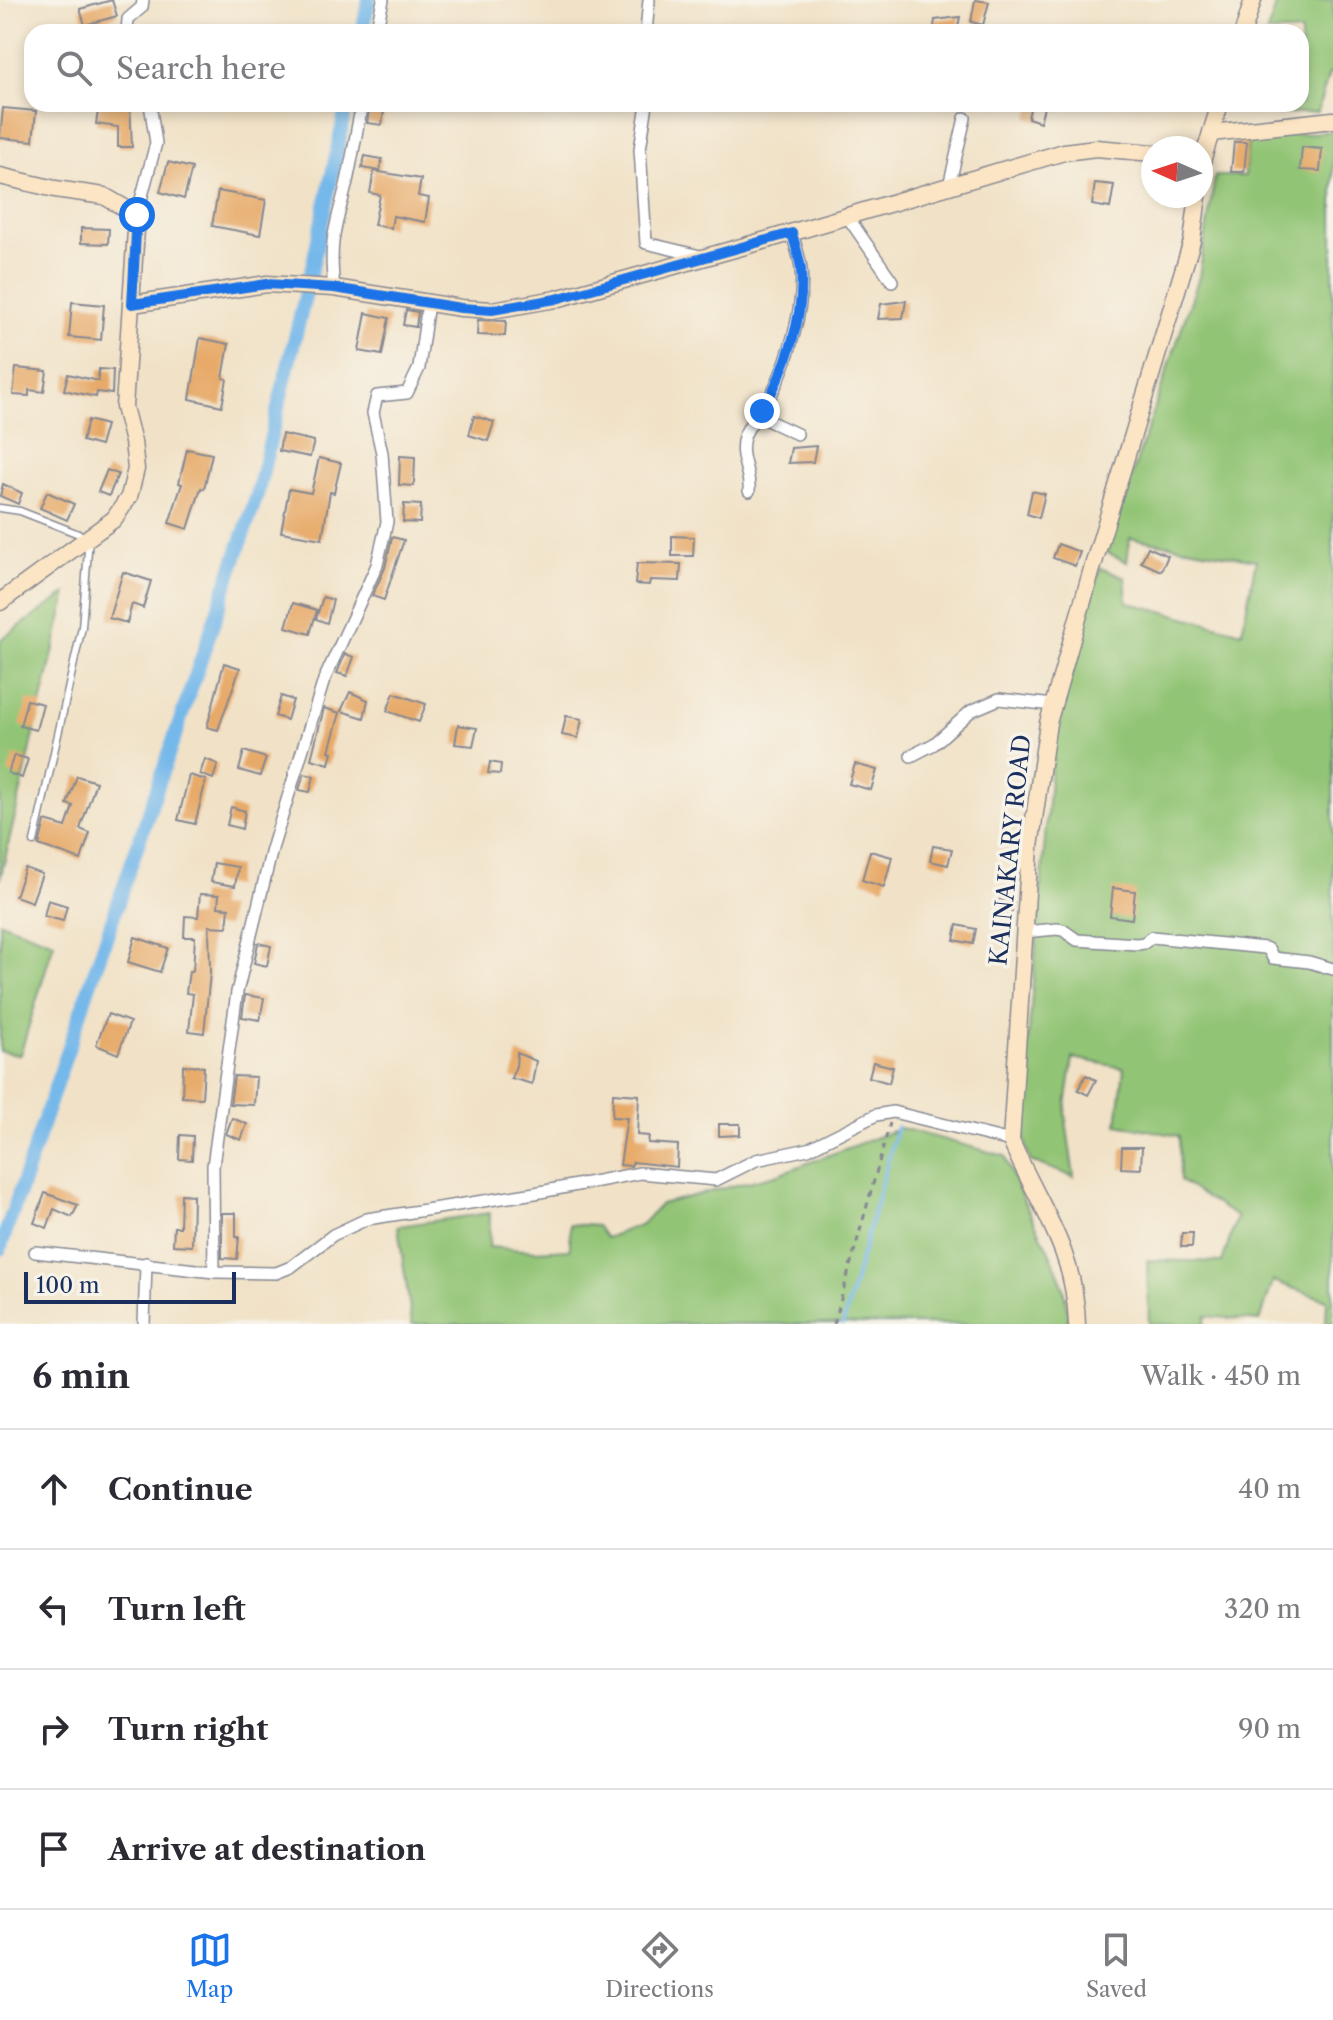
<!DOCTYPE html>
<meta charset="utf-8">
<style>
:root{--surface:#fff;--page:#f2f2f3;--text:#2b2b33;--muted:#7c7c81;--line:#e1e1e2;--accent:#1a73e8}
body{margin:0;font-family:"Libre Caslon Text",serif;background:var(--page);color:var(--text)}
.compass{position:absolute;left:1141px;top:136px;width:72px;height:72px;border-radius:50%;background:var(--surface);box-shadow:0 4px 12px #0003;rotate:273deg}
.scale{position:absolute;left:24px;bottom:20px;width:212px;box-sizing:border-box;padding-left:8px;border:4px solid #1b2f5e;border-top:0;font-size:22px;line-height:28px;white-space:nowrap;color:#1b2f5e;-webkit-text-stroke:6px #f7f3e8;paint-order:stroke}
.stop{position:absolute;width:24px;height:24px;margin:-18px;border:6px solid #1a73e8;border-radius:50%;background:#fff}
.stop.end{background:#1a73e8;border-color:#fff;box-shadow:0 2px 8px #0008}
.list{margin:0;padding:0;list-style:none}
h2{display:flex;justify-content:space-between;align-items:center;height:104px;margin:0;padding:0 32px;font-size:34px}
h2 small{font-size:26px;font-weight:400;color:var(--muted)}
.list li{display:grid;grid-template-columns:52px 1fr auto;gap:24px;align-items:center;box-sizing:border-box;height:120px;padding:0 32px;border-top:2px solid var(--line)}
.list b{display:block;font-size:30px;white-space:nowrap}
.list em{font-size:26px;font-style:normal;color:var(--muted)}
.icon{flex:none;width:44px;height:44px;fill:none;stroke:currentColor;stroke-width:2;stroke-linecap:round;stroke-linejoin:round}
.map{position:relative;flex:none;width:1333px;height:1324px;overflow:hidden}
.search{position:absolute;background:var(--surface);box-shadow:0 4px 12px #0003;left:24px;right:24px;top:24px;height:88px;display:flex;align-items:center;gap:20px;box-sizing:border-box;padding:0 28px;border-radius:24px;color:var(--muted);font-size:30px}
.sheet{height:584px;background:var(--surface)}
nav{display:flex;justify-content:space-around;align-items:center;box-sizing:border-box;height:112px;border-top:2px solid var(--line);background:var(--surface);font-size:22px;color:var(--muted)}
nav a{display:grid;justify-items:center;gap:4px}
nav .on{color:var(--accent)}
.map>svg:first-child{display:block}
</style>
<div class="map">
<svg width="1333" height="1324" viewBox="0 0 1333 1324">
<rect width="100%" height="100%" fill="#f7f3e8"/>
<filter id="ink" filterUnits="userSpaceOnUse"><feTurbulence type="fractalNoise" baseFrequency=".0125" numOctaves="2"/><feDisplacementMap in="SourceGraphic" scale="16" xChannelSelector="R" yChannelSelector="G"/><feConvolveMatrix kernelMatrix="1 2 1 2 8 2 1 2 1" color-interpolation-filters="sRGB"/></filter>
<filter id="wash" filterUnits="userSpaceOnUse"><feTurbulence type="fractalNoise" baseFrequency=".006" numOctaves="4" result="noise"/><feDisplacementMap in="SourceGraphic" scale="32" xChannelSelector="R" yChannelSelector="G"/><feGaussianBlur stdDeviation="1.8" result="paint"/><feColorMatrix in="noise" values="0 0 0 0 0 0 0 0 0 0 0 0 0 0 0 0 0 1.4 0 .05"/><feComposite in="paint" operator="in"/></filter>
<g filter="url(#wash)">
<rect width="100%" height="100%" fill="#f1e2c7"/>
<g fill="#92c474" stroke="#567a69" stroke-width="2">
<polygon points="1278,0 1333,0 1333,72 1329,74 1317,112 1277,114 1270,104 1301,104 1301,32 1267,32"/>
<polygon points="1333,131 1333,1324 1326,1324 1327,1300 1273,1281 1260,1321 1206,1316 1204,1324 1149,1324 1147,1260 1222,1262 1237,1217 1180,1181 1179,1136 1117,1124 1124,1068 1073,1058 1065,1113 1074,1177 1030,1161 1021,1126 1053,743 1100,568 1125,577 1127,602 1242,632 1256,560 1130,538 1127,562 1106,552 1199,277 1215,176 1245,176 1248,139"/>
<polygon points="67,593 0,880 0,640"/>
<polygon points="0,922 54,942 20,1055 0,1051"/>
<path d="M901,1128l104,28c5,13 10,27 17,41 19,42 46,78 46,127h-656l-14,-98 92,-13 -1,34 46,4 35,-2v-25l27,2 9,12 36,-14 19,-20 115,-29z"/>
</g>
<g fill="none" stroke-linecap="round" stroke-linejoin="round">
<polyline stroke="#74b8ea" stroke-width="4" points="843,1324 897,1127"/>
<g stroke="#74b8ea" stroke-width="14">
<polyline points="362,32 369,0"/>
<polyline points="0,1249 257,495 313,263 347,104"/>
</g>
</g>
<g id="blocks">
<g fill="#e7aa69">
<polygon points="112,0 117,16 85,25 80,9"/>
<polygon points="975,0 989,2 983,25 971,22"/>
<polygon points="960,17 957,32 933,32 935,20"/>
<polygon points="99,104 130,104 132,147 118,147 118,127 96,124"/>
<polygon points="370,104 385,104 382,125 367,123"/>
<polygon points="1031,104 1045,104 1040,122 1028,118"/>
<polygon points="3,108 36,111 33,141 0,138"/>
<polygon points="1234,142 1247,142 1244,172 1231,172"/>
<polygon points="1302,147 1322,149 1320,171 1300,170"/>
<polygon points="365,156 382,159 380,171 362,168"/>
<polygon points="168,162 192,168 184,199 160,192"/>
<polygon points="374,171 421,179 418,196 429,198 425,222 393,216 391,228 374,225 380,195 370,193"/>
<polygon points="1095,183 1114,185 1110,208 1092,205"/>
<polygon points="218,191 266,200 260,235 212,226"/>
<polygon points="81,228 109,229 108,244 81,243"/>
<polygon points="906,301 903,318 878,319 881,304"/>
<polygon points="72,302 104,305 101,340 69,337"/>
<polygon points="406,310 418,312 416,327 403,325"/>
<polygon points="366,313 389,318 382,355 359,351"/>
<polygon points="478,320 506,321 505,336 477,335"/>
<polygon points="200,338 229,344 223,378 227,379 222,406 190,399"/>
<polygon points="16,368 47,371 44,392 29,390 29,396 13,395"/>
<polygon points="99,369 113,370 112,394 97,392 96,397 64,390 68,374 98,381"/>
<polygon points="474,416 494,422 488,441 469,435"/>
<polygon points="88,420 106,425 100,446 82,441"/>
<polygon points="282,434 314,441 310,457 279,451"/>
<polygon points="816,446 813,462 788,463 791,448"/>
<polygon points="187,449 212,454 204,489 201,488 188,529 169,523 182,484 179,483"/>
<polygon points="400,456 415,457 414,486 399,485"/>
<polygon points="319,458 341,463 334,493 330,492 322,539 281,532 289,489 311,493"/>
<polygon points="107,470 118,474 109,496 98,492"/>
<polygon points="3,484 22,493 18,504 0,496"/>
<polygon points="1032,491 1045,494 1039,518 1027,514"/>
<polygon points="47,492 74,504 67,520 40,508"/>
<polygon points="404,504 421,505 420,523 403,522"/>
<polygon points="672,536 694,537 693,556 672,556"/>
<polygon points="392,537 404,540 384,600 372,596 385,568"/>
<polygon points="1058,544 1080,552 1075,566 1053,558"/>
<polygon points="1148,547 1168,556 1161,571 1141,562"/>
<polygon points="637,563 681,564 680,581 650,580 649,585 635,584"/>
<polygon points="123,572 151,581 143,608 132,604 127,623 109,618"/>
<polygon points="323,597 333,600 327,623 316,619"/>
<polygon points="293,603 317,610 310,634 286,627"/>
<polygon points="345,654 354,657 347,676 337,673"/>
<polygon points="224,663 240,668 218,730 207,727"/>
<polygon points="350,692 368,700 364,718 341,711"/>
<polygon points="394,693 426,704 419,722 387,711"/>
<polygon points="281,696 293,700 287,720 275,716"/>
<polygon points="27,700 43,704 36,730 20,726"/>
<polygon points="324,708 340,713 329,751 332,752 329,764 311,759"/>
<polygon points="566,716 582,719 578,738 562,735"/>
<polygon points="458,725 477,728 473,746 455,744"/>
<polygon points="244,751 266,758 260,776 239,770"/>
<polygon points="14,755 28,759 22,778 8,773"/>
<polygon points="205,759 218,764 213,779 200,774"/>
<polygon points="490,762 501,764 500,774 488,773"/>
<polygon points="855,764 877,770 871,790 849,784"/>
<polygon points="304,774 314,776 310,792 299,790"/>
<polygon points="189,775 206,780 195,824 178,820"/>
<polygon points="77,776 96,782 80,829 90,833 81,860 39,845 45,821 66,827 73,806 67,804"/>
<polygon points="231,807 245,811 242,829 227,825"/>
<polygon points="933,846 952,849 948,865 930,861"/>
<polygon points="870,851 892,857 884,887 862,880"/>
<polygon points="214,863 238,867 235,886 211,882"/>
<polygon points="25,868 42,874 32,902 15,896"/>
<polygon points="1113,888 1135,891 1132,919 1110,916"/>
<polygon points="200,894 219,895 218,907 229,908 227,927 209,926 210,973 204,1033 189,1031 193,994 186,993 189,971 193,971 195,937 184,937 185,916 198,917"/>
<polygon points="48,900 67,906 63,921 44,916"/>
<polygon points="999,900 1014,903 1010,917 996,914"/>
<polygon points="957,925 976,929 973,944 954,940"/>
<polygon points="135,937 168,948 160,972 128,962"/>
<polygon points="258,943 271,946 267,966 254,963"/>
<polygon points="245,995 264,998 260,1020 242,1017"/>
<polygon points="108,1014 130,1022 118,1054 96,1045"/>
<polygon points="517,1053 536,1061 532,1084 511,1078 516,1066"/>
<polygon points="873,1062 893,1067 889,1083 869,1077"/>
<polygon points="183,1065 204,1067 202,1098 182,1097"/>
<polygon points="1086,1075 1096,1080 1088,1095 1078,1090"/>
<polygon points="234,1076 256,1077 254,1105 230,1104"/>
<polygon points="613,1093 639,1095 637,1135 649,1136 648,1143 678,1145 677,1167 633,1162 631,1166 620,1165 627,1118 612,1117"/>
<polygon points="232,1118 247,1124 241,1140 226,1134"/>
<polygon points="719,1124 740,1124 740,1135 719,1136"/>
<polygon points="180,1135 193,1136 192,1160 179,1159"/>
<polygon points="1122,1147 1142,1147 1141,1169 1121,1168"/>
<polygon points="45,1193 78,1205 72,1217 54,1209 47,1228 34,1223"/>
<polygon points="181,1194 193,1195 192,1246 173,1245 174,1227 180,1227"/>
<polygon points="222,1213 236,1213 236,1237 239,1237 237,1259 222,1258"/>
<polygon points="1182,1233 1193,1233 1192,1247 1181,1247"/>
</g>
</g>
</g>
<g filter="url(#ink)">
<use href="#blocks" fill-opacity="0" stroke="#868892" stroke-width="2"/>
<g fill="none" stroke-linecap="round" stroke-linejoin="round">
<defs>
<polyline id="service" points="0,508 20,511 89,538 82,627 34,842"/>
<g id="minor">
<polyline points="127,32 128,19 142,7 143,0"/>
<polyline points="376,32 383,0"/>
<polyline points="646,32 649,0"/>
<polyline points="647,104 640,149 646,243 700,256"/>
<polyline points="949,186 965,118"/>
<polyline points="137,215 156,143 150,104"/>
<polyline points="847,216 892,281"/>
<path d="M334,288c-5,-44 0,-57 11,-98 7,-28 11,-58 17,-86"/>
<polyline points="758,416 797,434"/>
<path d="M749,491c2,-19 -11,-33 -5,-54 5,-15 19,-28 27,-42 17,-32 34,-89 30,-126 -1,-12 -6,-24 -9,-36"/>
<polyline points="911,756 934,744 971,711 999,699 1053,705"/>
<polyline points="1024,932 1057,929 1063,930 1077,940 1137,944 1144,943 1152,937 1265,948 1269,950 1273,958 1309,962 1333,969"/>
<polyline points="35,1252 214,1272 276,1273 291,1267 333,1235 367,1219 535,1193 640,1173 716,1180 756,1160 808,1149 876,1115 893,1112 1011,1141"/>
<polyline points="214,1272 213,1166 237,992 272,849 324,680 377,565 387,522 382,453 373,413 377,396 407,393 419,368 428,303"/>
<polyline points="144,1324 146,1263"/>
</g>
<g id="secondary">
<polyline points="1243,32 1253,0"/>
<polyline points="1211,133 1333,120"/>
<polyline points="1201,172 1203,158 1220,104"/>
<polyline points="0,176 55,189 104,196 137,215 124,407 133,442 136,469 129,497 114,519 0,602"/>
<polyline points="132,304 267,284 334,288 461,308 492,310 556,299 770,239 1064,152 1096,148 1153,153"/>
<path d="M1077,1324c-2,-75 -38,-118 -66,-183l19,-294 18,-124 44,-154 100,-328 6,-45"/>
</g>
</defs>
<use href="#service" stroke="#868892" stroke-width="9"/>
<use href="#minor" stroke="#868892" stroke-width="14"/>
<use href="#secondary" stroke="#868892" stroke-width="19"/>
<polyline stroke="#868892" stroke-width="3" stroke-dasharray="6 6" stroke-linecap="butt" points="834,1324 890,1123"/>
<use href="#service" stroke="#fff" stroke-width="6"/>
<use href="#minor" stroke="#fff" stroke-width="11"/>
<use href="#secondary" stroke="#fce5c4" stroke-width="16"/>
</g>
</g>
<g fill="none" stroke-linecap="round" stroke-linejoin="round" filter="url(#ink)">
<path stroke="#1a73e8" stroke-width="10" d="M137,215l-5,89 135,-20 67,4 127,20 31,2 64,-11 236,-66c3,12 8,25 9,37 4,47 -16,101 -39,141"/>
</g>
<g text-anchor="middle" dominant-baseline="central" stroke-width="7" stroke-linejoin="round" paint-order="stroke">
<g font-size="24" fill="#1b2f5e" stroke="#f7f3e8">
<text transform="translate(1010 850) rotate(-84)">KAINAKARY ROAD</text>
</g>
</g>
</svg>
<svg class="compass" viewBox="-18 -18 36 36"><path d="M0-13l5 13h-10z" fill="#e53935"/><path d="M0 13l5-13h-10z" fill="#7c7c81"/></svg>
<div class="scale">100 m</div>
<div class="stop" style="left:137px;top:215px"></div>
<div class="stop end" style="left:762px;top:411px"></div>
<div class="search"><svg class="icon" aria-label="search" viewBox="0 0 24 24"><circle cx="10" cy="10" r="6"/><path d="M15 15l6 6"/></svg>Search here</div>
</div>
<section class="sheet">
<h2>6 min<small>Walk · 450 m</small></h2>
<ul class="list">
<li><svg class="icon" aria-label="ahead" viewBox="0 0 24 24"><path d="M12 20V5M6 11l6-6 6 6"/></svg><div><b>Continue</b></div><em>40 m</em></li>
<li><svg class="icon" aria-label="left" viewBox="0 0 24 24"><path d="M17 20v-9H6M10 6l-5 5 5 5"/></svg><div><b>Turn left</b></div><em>320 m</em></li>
<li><svg class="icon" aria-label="right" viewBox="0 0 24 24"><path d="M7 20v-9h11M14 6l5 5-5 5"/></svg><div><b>Turn right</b></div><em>90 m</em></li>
<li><svg class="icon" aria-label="arrive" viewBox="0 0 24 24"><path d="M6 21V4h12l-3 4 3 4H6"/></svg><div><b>Arrive at destination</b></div></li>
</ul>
</section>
<nav>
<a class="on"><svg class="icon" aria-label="map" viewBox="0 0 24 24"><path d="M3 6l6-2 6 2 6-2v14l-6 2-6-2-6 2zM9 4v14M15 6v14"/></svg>Map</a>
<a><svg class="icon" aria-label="directions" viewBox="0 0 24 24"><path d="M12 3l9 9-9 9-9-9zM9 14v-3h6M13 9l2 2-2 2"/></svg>Directions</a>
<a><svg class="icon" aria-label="saved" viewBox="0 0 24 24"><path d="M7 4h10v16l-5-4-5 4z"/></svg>Saved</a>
</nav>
